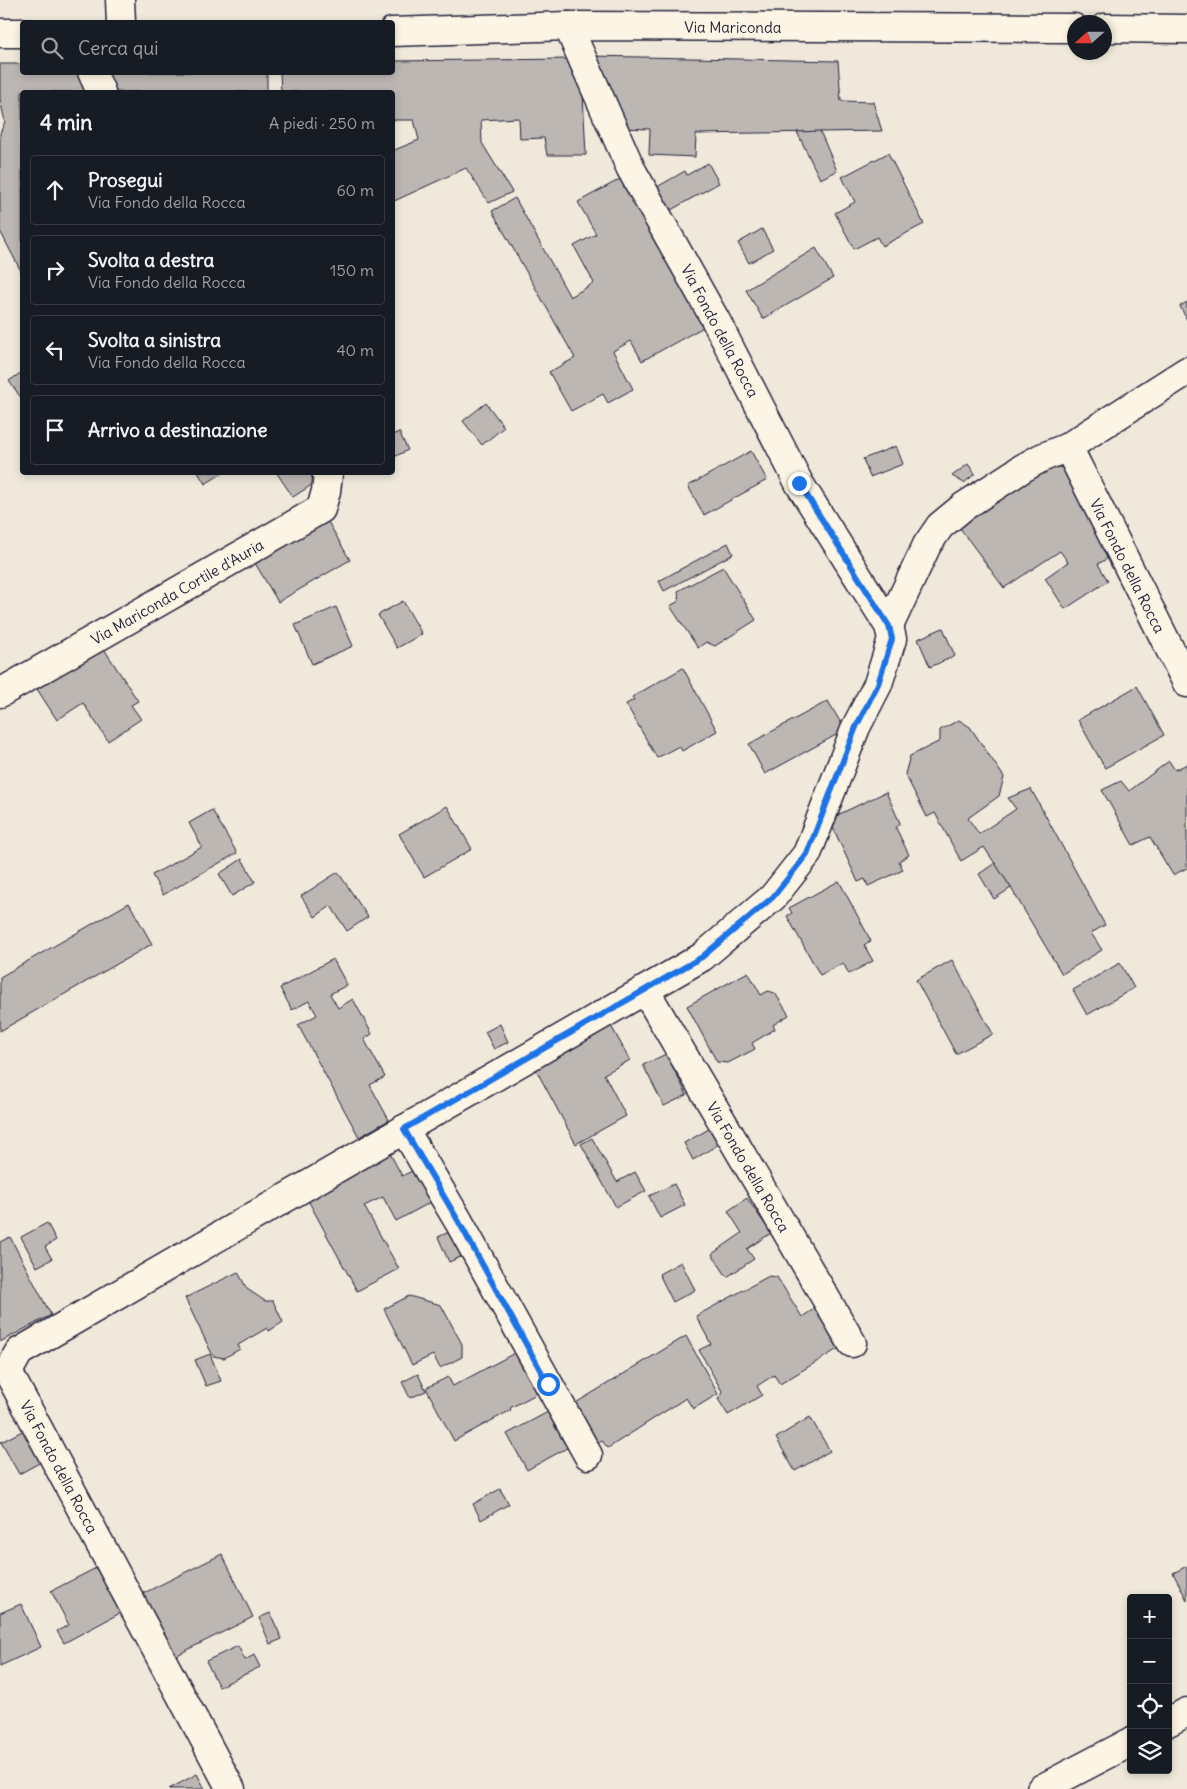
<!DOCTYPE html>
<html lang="it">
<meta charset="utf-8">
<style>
:root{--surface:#171b24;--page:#242831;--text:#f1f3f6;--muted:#9ea1a6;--line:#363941}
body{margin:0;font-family:Delius,sans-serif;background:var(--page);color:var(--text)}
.controls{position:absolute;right:15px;bottom:15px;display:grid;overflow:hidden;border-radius:5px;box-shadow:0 2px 8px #0003}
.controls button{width:45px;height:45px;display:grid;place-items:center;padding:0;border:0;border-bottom:1px solid var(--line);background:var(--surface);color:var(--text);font:25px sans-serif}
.compass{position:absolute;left:1067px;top:15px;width:45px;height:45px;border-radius:50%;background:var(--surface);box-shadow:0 2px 8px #0003;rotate:249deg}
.stop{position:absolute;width:15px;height:15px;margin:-11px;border:4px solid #1a73e8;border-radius:50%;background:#fff}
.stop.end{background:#1a73e8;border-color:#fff;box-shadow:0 1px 5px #0008}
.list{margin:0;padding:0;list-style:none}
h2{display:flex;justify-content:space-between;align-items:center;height:65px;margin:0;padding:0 20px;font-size:21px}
h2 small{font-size:16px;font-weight:400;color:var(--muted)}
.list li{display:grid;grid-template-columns:32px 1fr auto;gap:15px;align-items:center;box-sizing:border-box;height:70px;margin:0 10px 10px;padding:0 10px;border:1px solid var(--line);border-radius:5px}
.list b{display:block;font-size:19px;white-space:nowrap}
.list p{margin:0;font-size:16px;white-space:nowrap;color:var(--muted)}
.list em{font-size:16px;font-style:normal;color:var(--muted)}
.icon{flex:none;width:28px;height:28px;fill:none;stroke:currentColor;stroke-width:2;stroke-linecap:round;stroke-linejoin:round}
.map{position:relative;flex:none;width:1187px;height:1789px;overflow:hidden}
.search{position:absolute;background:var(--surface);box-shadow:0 2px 8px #0003;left:20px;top:20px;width:375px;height:55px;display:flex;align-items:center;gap:12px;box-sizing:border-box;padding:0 18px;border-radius:5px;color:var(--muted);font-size:19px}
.panel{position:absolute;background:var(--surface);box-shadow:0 2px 8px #0003;left:20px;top:90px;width:375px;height:385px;border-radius:5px}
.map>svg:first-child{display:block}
</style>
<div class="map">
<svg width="1187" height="1789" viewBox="0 0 1187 1789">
<rect width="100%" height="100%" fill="#efe8db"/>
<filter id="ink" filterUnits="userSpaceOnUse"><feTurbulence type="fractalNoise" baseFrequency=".02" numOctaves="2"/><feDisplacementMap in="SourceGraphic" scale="10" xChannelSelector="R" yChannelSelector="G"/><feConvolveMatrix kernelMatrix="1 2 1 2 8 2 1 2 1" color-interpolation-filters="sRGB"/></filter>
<g filter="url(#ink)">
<g fill="#bcb7b3" stroke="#22223b">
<polygon points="591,56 838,61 841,101 873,102 882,131 696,134 695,157 649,155 650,129 621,128"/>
<polygon points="572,59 572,75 582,74 586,155 547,155 544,138 520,139 519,118 481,120 482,143 512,192 489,203 466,168 392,202 392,151 419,140 414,120 392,120 392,92 281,92 280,72 392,72 392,61"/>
<polygon points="0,64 22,64 22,72 83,72 84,89 93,89 93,92 22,92 22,273 0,231 0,133 5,122 0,99"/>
<polygon points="99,72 267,72 267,92 107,92"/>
<polygon points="820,131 837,171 820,179 797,132"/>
<polygon points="888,153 924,224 882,246 877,237 854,249 835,213 855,202 842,177"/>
<polygon points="708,163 719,183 671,210 657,187 685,171 687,175"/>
<polygon points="626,176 709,324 642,361 631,341 613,351 633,389 608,403 603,394 571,411 549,372 575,358 492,211 515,198 570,297 594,283 574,246 596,234 578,202"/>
<polygon points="762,229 773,249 749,263 738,243"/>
<polygon points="816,248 833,278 763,319 746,290"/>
<polygon points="1187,302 1187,320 1180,306"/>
<polygon points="22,372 22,399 9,381"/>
<polygon points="486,403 504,427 482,445 463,421"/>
<polygon points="399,432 408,450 392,458 392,435"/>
<polygon points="896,446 903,464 870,477 863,459"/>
<polygon points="751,451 767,480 704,515 688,486"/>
<polygon points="968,464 975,474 964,483 952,476"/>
<polygon points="1047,464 1063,468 1110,557 1098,564 1108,581 1065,609 1045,578 1068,562 1060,551 1004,588 957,524"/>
<polygon points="198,472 223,472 223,473 205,484"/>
<polygon points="276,472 321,472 324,477 293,497"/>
<polygon points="327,520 350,560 278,602 255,563"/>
<polygon points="728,543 733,554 664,591 659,581"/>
<polygon points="723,567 756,620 715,646 706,642 698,648 670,606 679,601 678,591"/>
<polygon points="403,601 422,634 397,648 378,615"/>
<polygon points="336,607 353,646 312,664 295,625"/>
<polygon points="943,628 955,656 930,667 918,639"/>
<polygon points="102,646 138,701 131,705 141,719 108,741 83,703 57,720 37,689"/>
<polygon points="683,668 717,731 682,751 679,746 657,758 626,704 634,700 632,697"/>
<polygon points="1137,686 1164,735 1105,768 1078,720"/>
<polygon points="828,701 845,730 765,774 749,744"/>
<polygon points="959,720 970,727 1004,777 999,796 968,818 979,834 1016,809 1008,798 1031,789 1105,925 1091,933 1102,950 1062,974 1011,888 984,847 961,861 935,813 927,817 905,774 910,756 940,741 940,730"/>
<polygon points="1169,761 1175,770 1187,764 1187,868 1173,875 1150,837 1133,845 1102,790 1121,781 1129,791"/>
<polygon points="886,792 900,823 896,828 909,855 899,861 903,870 868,886 865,879 858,882 829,819"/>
<polygon points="447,806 472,849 424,877 399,834"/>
<polygon points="212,810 237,853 163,895 152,875 202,847 189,823"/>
<polygon points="242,859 255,882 232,896 219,874"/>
<polygon points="995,863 1011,888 994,899 979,874"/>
<polygon points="338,872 368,917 347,931 331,906 315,917 301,896"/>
<polygon points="839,881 871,941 864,945 873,961 849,974 843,963 820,975 787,916 792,913 789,908"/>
<polygon points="129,903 152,944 0,1031 0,977"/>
<polygon points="333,959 347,985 330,994 338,1008 353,999 372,1034 364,1039 385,1077 370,1085 389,1120 359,1137 298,1025 317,1015 309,1001 292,1010 280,988"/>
<polygon points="952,960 993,1034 956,1054 916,980"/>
<polygon points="1120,963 1134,988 1087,1015 1073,990"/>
<polygon points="748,972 761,995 768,991 775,993 789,1015 773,1025 775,1029 752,1043 755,1049 728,1063 717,1062 687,1006"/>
<polygon points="500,1024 508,1042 494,1049 485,1032"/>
<polygon points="610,1024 630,1060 604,1074 626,1116 576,1144 534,1066"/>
<polygon points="666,1054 687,1095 664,1106 643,1065"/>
<polygon points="709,1129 719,1144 693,1160 684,1143"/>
<polygon points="592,1138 617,1182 635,1172 646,1191 616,1207 581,1144"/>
<polygon points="386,1146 402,1176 418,1168 435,1200 396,1221 383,1197 364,1206 399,1269 357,1291 303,1191"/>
<polygon points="674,1184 685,1205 660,1218 649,1196"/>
<polygon points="747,1198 771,1233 747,1249 754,1259 727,1277 712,1254 742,1233 728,1211"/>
<polygon points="47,1223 56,1240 45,1247 52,1259 37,1267 21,1237"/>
<polygon points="458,1228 469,1253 449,1262 438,1237"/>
<polygon points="10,1237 51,1315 0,1342 0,1242"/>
<polygon points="681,1262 695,1290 673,1302 659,1274"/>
<polygon points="238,1272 247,1289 265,1301 273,1301 283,1322 269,1331 267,1328 238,1345 240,1349 224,1358 213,1356 185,1298"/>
<polygon points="769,1276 777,1277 802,1317 817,1307 841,1347 780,1384 774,1375 757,1386 762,1395 728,1415 718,1399 723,1393 699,1350 711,1344 696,1316"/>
<polygon points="409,1296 441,1305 462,1344 462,1357 440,1368 433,1355 412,1365 384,1309"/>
<polygon points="686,1336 718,1394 693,1409 686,1398 608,1448 602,1441 595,1444 574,1404"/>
<polygon points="524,1348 540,1392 510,1408 511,1410 454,1441 426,1388 448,1377 453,1386"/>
<polygon points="210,1354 221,1381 206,1386 195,1360"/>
<polygon points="418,1374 426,1391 410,1398 402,1382"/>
<polygon points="559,1406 574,1444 527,1470 507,1434"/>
<polygon points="810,1417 830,1451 795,1471 776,1438"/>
<polygon points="26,1429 43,1461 19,1474 1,1442"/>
<polygon points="500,1489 509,1504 481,1520 473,1504"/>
<polygon points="222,1554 253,1617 173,1657 142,1594"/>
<polygon points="1187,1566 1187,1600 1173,1573"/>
<polygon points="98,1567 122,1612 64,1643 57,1631 69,1625 51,1591"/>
<polygon points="21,1604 41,1647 0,1666 0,1613"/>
<polygon points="270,1613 282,1639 270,1644 259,1618"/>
<polygon points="238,1646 245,1660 254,1655 260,1667 219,1687 206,1661"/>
<polygon points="197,1774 205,1789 169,1789"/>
</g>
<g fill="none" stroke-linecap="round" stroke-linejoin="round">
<defs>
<g id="minor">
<polyline points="120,0 121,22"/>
<polyline points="92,72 101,92"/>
<path id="s1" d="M1187,371l-119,76 119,236"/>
<polyline points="889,626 927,545 940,526 963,507 1023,468 1041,458 1068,447"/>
<path id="s2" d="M0,693l321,-184 5,-18 2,-16 -2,-3"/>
<path id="s3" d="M645,990l207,353"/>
<polyline points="404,1129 459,1222 588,1455"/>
<polyline points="1168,1722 1187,1712"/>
<polyline points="231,1789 8,1372 19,1352 702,957 773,897 807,854 856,727 878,684 892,639 889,626 799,483 715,319 631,169 568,26"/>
<polyline points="1041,1789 1131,1742"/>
</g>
<g id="tertiary">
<polyline points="1104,28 1187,29"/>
<path id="s4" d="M392,32l176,-6 506,2"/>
<polyline points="0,33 22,33"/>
</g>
</defs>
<use href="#minor" stroke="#22223b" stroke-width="31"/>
<use href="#tertiary" stroke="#22223b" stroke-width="31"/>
<use href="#minor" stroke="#fcf5e5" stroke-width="28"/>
<use href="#tertiary" stroke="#fcf5e5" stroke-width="28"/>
</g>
</g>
<g fill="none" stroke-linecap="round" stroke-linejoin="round" filter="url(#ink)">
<polyline stroke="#1a73e8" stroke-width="6" points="548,1384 459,1222 404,1129 702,957 773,897 807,854 856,727 878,684 892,639 889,626 799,483"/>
</g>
<g text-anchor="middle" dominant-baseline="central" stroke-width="5" stroke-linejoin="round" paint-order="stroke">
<g font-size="15" fill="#22223b" stroke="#fcf5e5">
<text stroke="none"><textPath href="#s4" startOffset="341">Via Mariconda</textPath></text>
<text transform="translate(720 331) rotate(62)">Via Fondo della Rocca</text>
<text stroke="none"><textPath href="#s1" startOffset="274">Via Fondo della Rocca</textPath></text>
<text stroke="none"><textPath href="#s2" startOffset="204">Via Mariconda Cortile d'Auria</textPath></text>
<text stroke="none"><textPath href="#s3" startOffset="205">Via Fondo della Rocca</textPath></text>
<text transform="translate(59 1467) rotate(62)">Via Fondo della Rocca</text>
</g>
</g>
</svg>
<div class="controls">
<button>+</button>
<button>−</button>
<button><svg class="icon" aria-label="locate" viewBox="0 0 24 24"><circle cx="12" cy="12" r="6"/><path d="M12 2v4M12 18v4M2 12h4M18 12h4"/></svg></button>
<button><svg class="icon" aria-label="layers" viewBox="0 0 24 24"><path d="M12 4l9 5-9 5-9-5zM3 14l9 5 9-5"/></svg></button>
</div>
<svg class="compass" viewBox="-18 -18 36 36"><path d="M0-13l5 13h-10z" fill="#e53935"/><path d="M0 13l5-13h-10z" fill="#9ea1a6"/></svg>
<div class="stop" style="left:548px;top:1384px"></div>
<div class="stop end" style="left:799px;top:483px"></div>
<div class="search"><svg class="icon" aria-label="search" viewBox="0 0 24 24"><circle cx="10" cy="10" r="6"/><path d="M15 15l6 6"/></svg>Cerca qui</div>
<section class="panel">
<h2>4 min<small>A piedi · 250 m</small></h2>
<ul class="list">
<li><svg class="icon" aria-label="ahead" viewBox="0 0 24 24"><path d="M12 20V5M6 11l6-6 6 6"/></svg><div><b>Prosegui</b><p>Via Fondo della Rocca</p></div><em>60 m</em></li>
<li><svg class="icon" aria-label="right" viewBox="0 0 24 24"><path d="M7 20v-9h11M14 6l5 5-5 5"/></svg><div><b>Svolta a destra</b><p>Via Fondo della Rocca</p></div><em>150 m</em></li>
<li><svg class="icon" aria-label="left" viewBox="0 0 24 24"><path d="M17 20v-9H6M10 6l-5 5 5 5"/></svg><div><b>Svolta a sinistra</b><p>Via Fondo della Rocca</p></div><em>40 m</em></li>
<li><svg class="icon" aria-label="arrive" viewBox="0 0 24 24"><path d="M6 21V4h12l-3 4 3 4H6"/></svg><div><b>Arrivo a destinazione</b></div></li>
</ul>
</section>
</div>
